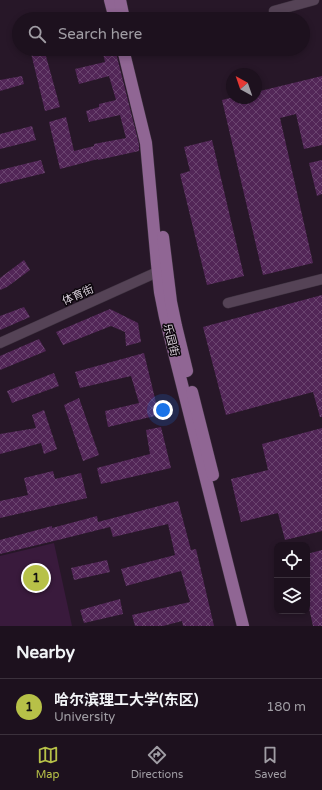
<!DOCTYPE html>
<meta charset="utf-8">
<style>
:root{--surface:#1d111e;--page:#2a1f2b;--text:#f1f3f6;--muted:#a09da4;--line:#3b313c;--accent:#b7c148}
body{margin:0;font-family:"Varela Round","Noto Sans SC",sans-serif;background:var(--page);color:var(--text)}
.controls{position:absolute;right:12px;bottom:12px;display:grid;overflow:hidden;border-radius:8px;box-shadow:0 2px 6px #0003}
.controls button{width:36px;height:36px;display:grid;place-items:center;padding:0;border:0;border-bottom:1px solid var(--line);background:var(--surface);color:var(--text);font:20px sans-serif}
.compass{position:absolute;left:226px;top:68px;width:36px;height:36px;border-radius:50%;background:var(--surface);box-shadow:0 2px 6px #0003;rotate:320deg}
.you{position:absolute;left:163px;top:410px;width:14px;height:14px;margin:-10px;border:3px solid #fff;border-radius:50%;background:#1a73e8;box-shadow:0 0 0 6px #1a73e833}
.badge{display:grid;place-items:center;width:26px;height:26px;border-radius:50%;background:var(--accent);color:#111;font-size:13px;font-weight:700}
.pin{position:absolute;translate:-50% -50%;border:2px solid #fff;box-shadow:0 1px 4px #0006}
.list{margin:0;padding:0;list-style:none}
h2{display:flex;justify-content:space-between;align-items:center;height:52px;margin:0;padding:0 16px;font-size:17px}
h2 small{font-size:13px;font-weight:400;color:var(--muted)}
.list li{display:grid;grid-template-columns:26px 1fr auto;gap:12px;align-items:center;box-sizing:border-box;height:56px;padding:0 16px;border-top:1px solid var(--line)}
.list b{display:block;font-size:15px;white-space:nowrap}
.list p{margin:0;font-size:13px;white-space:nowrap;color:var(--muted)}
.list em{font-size:13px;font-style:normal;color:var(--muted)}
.icon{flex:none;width:22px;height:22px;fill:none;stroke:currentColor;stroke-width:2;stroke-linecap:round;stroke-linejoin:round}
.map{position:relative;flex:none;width:322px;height:626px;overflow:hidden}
.search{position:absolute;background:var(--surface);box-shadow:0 2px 6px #0003;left:12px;right:12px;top:12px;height:44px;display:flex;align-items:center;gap:10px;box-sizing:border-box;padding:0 14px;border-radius:22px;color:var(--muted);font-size:15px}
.sheet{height:108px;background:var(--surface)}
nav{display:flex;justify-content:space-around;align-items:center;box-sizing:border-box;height:56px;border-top:1px solid var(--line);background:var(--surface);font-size:11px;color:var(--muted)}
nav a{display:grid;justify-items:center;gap:2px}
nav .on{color:var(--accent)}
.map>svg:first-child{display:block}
</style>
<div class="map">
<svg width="322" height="626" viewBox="0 0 322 626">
<defs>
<pattern id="building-cross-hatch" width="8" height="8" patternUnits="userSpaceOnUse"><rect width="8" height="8" fill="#522657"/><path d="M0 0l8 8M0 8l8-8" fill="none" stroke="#6a446f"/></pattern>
</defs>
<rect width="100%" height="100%" fill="#271728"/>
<polygon fill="#391a3c" points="54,543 72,626 0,626 0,556"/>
<g fill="url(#building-cross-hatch)">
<polygon points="30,49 44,49 60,107 45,111"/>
<polygon points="102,49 115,49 139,144 139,151 98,160 98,159 60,169 49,122 66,117 74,151 94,146 94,144 126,138 120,115 89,122 86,111 99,107 99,104 116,100 109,76 79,84 75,69 105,62"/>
<polygon points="22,76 24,84 0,91 0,80"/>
<polygon points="322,76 322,145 304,149 296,114 280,118 313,263 263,275 222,100 230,98 256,98 256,92"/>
<polygon points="32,126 36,140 0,149 0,134"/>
<polygon points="212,140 244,276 207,285 180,174 190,171 184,147"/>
<polygon points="41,160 45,173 0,184 0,170"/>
<polygon points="322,160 322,194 317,196 309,163"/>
<polygon points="24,260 30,270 7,287 0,290 0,278"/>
<polygon points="322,295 322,417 320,417 313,392 226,415 203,327"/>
<polygon points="24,307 30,317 0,330 0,316"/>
<polygon points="110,309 138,323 141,342 126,346 125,332 111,326 63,345 56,332"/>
<polygon points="39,339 46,351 0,370 0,356"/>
<polygon points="144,353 159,415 108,427 105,411 139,403 131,376 80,388 75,372"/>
<polygon points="54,373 59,386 12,403 7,391"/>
<polygon points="79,398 99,455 83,461 64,405"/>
<polygon points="44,410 57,449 44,454 41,443 0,454 0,434 36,428 32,415"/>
<polygon points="161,427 171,468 101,484 97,468 150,454 146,430"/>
<polygon points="322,428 322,531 285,540 278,513 241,522 231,479 268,470 262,444"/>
<polygon points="53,471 55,479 81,473 87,498 0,518 0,501 28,495 24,478"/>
<polygon points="178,501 191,550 196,549 214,626 183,626 182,621 163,626 135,626 132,615 190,602 181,571 126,586 121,569 175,555 168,524 113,537 110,527 62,539 0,554 0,540 52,526 52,528 97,516 98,522"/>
<polygon points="322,550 322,626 313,626 307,599 307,554"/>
<polygon points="107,560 110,572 74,580 71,568"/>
<polygon points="120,599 123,614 84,623 80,610"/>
</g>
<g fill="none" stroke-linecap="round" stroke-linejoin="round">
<defs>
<g id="minor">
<polyline points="274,11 314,0"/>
<polyline points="228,303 322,279"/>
<polyline points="0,343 164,269"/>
</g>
<g id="major">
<polyline points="110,0 115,19"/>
<polyline points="120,0 124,19"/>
<polyline points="123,49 146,143 157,264 160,292 165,317 243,626"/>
<polyline points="163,237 171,302 176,326 187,371"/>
<polyline points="192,392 213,475"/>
</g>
</defs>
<use href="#minor" stroke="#403442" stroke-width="11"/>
<use href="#major" stroke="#403442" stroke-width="13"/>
<use href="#minor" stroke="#554356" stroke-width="10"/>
<use href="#major" stroke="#906694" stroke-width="12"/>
</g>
<g text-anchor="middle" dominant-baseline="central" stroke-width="3" stroke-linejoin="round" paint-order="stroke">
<g font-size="11" fill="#dbd1dc" stroke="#0c060c">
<text transform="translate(78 295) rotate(-24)">体育街</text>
<text transform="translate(171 340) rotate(76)">乐园街</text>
</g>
</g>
</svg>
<div class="controls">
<button><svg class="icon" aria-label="locate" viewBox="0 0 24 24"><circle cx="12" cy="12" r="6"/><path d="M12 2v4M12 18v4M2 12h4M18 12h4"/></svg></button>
<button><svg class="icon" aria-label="layers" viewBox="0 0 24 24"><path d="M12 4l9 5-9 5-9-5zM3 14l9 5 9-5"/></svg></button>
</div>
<svg class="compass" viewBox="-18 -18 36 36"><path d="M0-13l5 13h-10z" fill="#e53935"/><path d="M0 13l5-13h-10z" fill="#a09da4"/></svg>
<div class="you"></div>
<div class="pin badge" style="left:36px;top:578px">1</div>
<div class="search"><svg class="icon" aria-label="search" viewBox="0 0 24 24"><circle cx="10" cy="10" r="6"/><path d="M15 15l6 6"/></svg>Search here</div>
</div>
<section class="sheet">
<h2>Nearby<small></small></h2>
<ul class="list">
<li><span class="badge">1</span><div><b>哈尔滨理工大学(东区)</b><p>University</p></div><em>180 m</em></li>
</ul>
</section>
<nav>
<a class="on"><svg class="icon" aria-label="map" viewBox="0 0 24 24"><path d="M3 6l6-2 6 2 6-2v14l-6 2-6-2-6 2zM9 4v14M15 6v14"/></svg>Map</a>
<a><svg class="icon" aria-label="directions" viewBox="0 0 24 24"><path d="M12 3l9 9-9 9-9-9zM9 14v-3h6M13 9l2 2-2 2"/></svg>Directions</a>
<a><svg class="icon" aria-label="saved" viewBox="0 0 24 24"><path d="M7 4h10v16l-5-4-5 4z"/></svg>Saved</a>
</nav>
